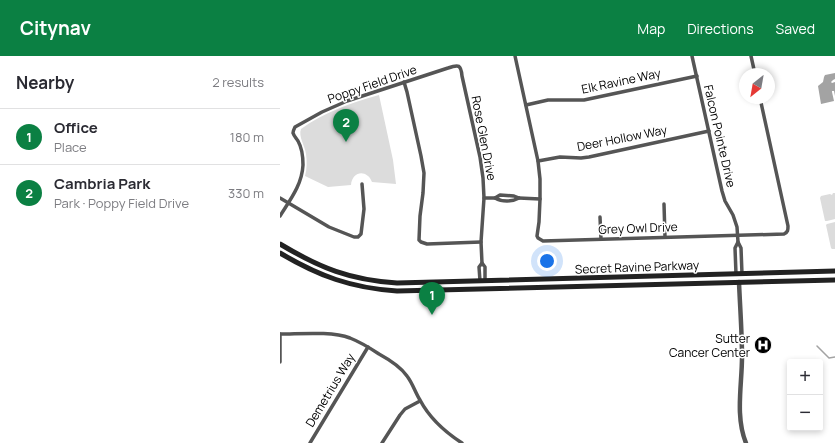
<!DOCTYPE html>
<meta charset="utf-8">
<style>
:root{--surface:#fff;--page:#f7f7f7;--text:#2b2b33;--muted:#7c7c81;--line:#e1e1e2;--accent:#0b8043}
body{margin:0;font-family:Manrope,sans-serif;background:var(--page);color:var(--text)}
.controls{position:absolute;right:12px;bottom:12px;display:grid;overflow:hidden;border-radius:4px;box-shadow:0 2px 6px #0003}
.controls button{width:36px;height:36px;display:grid;place-items:center;padding:0;border:0;border-bottom:1px solid var(--line);background:var(--surface);color:var(--text);font:20px sans-serif}
.compass{position:absolute;left:459px;top:12px;width:36px;height:36px;border-radius:50%;background:var(--surface);box-shadow:0 2px 6px #0003;rotate:211deg}
.you{position:absolute;left:267px;top:205px;width:14px;height:14px;margin:-10px;border:3px solid #fff;border-radius:50%;background:#1a73e8;box-shadow:0 0 0 6px #1a73e833}
.badge{display:grid;place-items:center;width:26px;height:26px;border-radius:50%;background:var(--accent);color:#fff;font-size:13px;font-weight:700}
.pin{position:absolute;translate:-50% -33px;filter:drop-shadow(0 1px 2px #0008)}
.pin::after{content:'';position:absolute;top:21px;width:14px;height:12px;background:inherit;clip-path:polygon(0 0,100% 0,50% 100%)}
.list{margin:0;padding:0;list-style:none}
h2{display:flex;justify-content:space-between;align-items:center;height:52px;margin:0;padding:0 16px;font-size:17px}
h2 small{font-size:13px;font-weight:400;color:var(--muted)}
.list li{display:grid;grid-template-columns:26px 1fr auto;gap:12px;align-items:center;box-sizing:border-box;height:56px;padding:0 16px;border-top:1px solid var(--line)}
.list b{display:block;font-size:15px;white-space:nowrap}
.list p{margin:0;font-size:13px;white-space:nowrap;color:var(--muted)}
.list em{font-size:13px;font-style:normal;color:var(--muted)}
.map{position:relative;flex:none;width:555px;height:387px;overflow:hidden}
header{display:flex;align-items:center;gap:24px;box-sizing:border-box;height:56px;padding:0 20px;background:var(--accent);color:#fff}
header strong{font-size:19px}
nav{display:flex;gap:22px;margin-inline-start:auto;font-size:14px}
main{display:flex}
aside{flex:1;background:var(--surface)}
.map>svg:first-child{display:block}
</style>
<header>
<strong>Citynav</strong>
<nav><a>Map</a><a>Directions</a><a>Saved</a></nav>
</header>
<main>
<aside>
<h2>Nearby<small>2 results</small></h2>
<ul class="list">
<li><span class="badge">1</span><div><b>Office</b><p>Place</p></div><em>180 m</em></li>
<li><span class="badge">2</span><div><b>Cambria Park</b><p>Park · Poppy Field Drive</p></div><em>330 m</em></li>
</ul>
</aside>
<div class="map">
<svg width="555" height="387" viewBox="0 0 555 387">
<rect width="100%" height="100%" fill="#fff"/>
<g fill="#dcdcdc">
<path d="M99,39l14,65 3,24 -24,-2c-5,-13 -20,-11 -21,3l-23,2 -23,-11c2,-7 2,-15 1,-22 -1,-8 -8,-18 -5,-25 23,-17 50,-26 78,-34z"/>
<polygon points="553,137 555,137 555,163 547,165 545,165 540,142 541,140 550,138 552,139"/>
<polygon points="555,166 555,193 552,193 551,192 546,169 547,168"/>
</g>
<polygon fill="#a3a3a3" points="555,17 555,23 553,24 551,26 552,27 555,26 555,40 554,35 552,35 552,36 554,45 541,48 538,30 543,26 544,21 545,19"/>
<g fill="none" stroke-linecap="round" stroke-linejoin="round">
<polyline stroke="#a3a3a3" stroke-width="1.5" points="537,290 549,302 555,301"/>
<g stroke="#555" stroke-width="3.5">
<path d="M235,0l23,105 2,18v20l-1,23 -2,14 1,2 5,3 241,-7c4,-2 4,-4 4,-8l-28,-128"/>
<polyline points="412,0 442,135 445,145 453,159 457,171 458,186 455,192 456,218"/>
<polyline points="471,0 475,18"/>
<polyline points="124,26 127,36 141,100 144,117 143,137 140,160 139,184 141,186 147,188 201,186"/>
<polyline points="246,49 268,44 304,44 417,20"/>
<polyline points="258,105 280,101 301,102 309,101 429,75"/>
<polyline points="0,142 49,171 74,181 78,181 81,178 84,153 82,128"/>
<polyline points="204,142 215,142 220,139 234,140 239,142 260,143"/>
<path d="M215,142c7,4 17,4 24,0"/>
<polyline points="384,148 385,181"/>
<path d="M0,160c10,-16 22,-31 23,-51 0,-8 -1,-17 -5,-24 -2,-3 -4,-5 -5,-8 0,-2 1,-4 2,-6l27,-15 25,-11 101,-33c11,-4 13,-3 14,8l18,81 3,21 1,20 -3,44 1,21 3,4v14"/>
<polyline points="320,161 321,183"/>
<polyline points="458,186 461,192 462,218"/>
<polyline points="200,225 199,211 202,207"/>
<path d="M0,278c20,0 51,-3 70,4 10,4 20,10 29,16 11,6 21,12 28,22 6,8 8,16 13,24 10,19 25,32 42,43"/>
<polyline points="0,306 0,278"/>
<polyline points="30,387 88,291"/>
<polyline points="102,387 120,359 125,353 140,345"/>
</g>
<path stroke="#555" stroke-width="4.5" d="M459,226c1,25 3,50 3,75 0,28 -7,59 4,86"/>
<g stroke="#222" stroke-width="5">
<path d="M0,188c40,24 70,36 117,39l438,-12"/>
<path d="M0,197c39,23 71,35 117,38l438,-11"/>
</g>
</g>
<defs>
<symbol id="hospital-disc" viewBox="-11 -11 22 22"><circle r="9.5" fill="#000" stroke="#fff"/><path d="M-5-5h3v3.5h4V-5h3V5h-3V1.5h-4V5h-3Z" fill="#fff"/></symbol>
</defs>
<g fill-rule="evenodd">
<use href="#hospital-disc" x="473" y="279" width="20" height="20"/>
</g>
<g text-anchor="middle" dominant-baseline="central" stroke-width="3" stroke-linejoin="round" paint-order="stroke">
<g font-size="12" fill="#000" stroke="#fff">
<text transform="translate(341 25) rotate(-12)">Elk Ravine Way</text>
<text transform="translate(92 28) rotate(-19)">Poppy Field Drive</text>
<text transform="translate(440 80) rotate(77)">Falcon Pointe Drive</text>
<text transform="translate(204 82) rotate(79)">Rose Glen Drive</text>
<text transform="translate(342 82) rotate(-11)">Deer Hollow Way</text>
<text transform="translate(358 172) rotate(-2)">Grey Owl Drive</text>
<text transform="translate(357 211) rotate(-2)">Secret Ravine Parkway</text>
<text transform="translate(50 334) rotate(-59)">Demetrius Way</text>
</g>
<g font-size="12" fill="#000" stroke="#fff" text-anchor="end">
<text x="470" y="282">Sutter<tspan x="470" dy="14">Cancer Center</tspan></text>
</g>
</g>
</svg>
<div class="controls">
<button>+</button>
<button>−</button>
</div>
<svg class="compass" viewBox="-18 -18 36 36"><path d="M0-13l5 13h-10z" fill="#e53935"/><path d="M0 13l5-13h-10z" fill="#7c7c81"/></svg>
<div class="you"></div>
<div class="pin badge" style="left:152px;top:259px">1</div>
<div class="pin badge" style="left:66px;top:86px">2</div>
</div>
</main>
